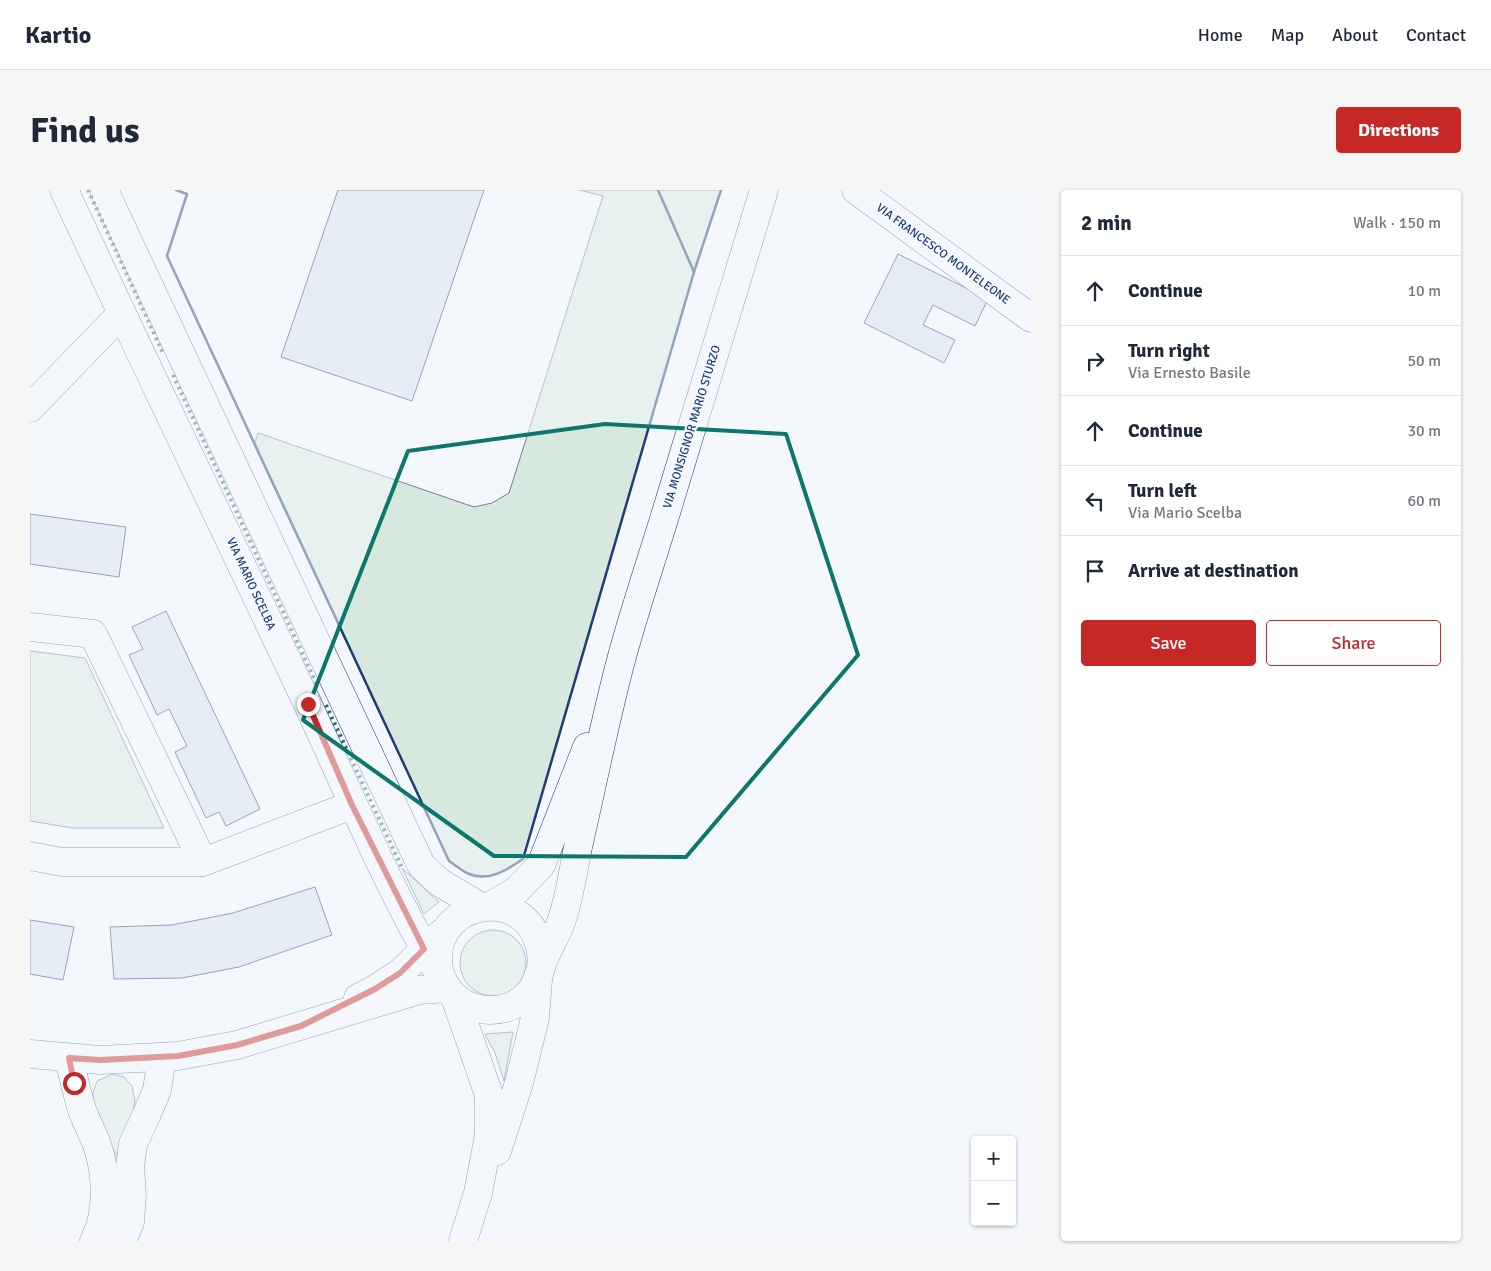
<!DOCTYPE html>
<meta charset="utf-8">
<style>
:root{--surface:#fff;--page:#f6f6f7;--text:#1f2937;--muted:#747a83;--line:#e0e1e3;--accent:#c62828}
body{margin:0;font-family:Signika,sans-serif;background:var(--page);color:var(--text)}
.controls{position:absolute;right:15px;bottom:15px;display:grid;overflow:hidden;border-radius:5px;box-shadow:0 1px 4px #0004}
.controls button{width:45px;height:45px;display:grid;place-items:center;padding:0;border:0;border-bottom:1px solid var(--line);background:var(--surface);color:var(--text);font:25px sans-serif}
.stop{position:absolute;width:15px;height:15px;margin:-11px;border:4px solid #c62828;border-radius:50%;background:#fff}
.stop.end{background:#c62828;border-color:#fff;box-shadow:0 1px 5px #0008}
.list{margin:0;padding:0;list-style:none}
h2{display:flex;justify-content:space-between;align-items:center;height:65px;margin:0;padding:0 20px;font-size:21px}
h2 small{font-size:16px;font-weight:400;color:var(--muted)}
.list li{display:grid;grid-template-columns:32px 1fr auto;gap:15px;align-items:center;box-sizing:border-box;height:70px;padding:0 20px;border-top:1px solid var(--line)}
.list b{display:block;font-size:19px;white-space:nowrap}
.list p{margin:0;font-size:16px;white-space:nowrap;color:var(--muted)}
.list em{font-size:16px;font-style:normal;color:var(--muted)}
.actions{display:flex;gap:10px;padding:15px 20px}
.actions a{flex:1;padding:11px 0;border:1px solid var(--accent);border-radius:5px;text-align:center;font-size:18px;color:var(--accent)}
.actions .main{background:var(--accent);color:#fff}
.icon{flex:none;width:28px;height:28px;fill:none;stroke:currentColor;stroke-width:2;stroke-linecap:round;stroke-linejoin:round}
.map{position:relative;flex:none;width:1001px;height:1051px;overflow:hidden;border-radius:5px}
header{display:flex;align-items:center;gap:30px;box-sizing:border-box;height:70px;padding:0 25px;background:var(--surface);border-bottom:1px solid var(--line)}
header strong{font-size:24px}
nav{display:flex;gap:28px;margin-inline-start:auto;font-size:18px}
.intro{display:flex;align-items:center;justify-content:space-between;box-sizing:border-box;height:120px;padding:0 30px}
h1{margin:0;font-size:35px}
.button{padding:12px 22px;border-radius:5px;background:var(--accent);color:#fff;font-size:18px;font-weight:700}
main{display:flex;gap:30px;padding:0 30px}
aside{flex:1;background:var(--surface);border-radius:5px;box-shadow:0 1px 4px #0004}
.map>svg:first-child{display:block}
</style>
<header>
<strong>Kartio</strong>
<nav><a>Home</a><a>Map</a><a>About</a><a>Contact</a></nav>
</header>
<div class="intro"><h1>Find us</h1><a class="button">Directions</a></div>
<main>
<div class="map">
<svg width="1001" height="1051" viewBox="0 0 1001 1051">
<rect width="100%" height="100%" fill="#f4f7fb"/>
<g fill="#d7e8df" stroke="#687fa3">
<path d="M549,0h142l-27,82 -171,587c-16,11 -34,23 -54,14 -7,-2 -14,-8 -20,-12l-195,-416 4,-12 216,74 18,-4 17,-10 94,-297z"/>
<polygon points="0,461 55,468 134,638 43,638 0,631"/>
<polygon points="372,678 409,712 394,724"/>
<circle cx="463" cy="773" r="33"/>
<polygon points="483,842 474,891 465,863 455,844"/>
<polygon points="82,884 94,887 102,896 105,910 103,924 97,941 90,950 87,967 64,920 63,903 67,891"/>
</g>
<g fill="#d5e0f0" stroke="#1d3f73">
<polygon points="308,0 454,0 382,211 251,167"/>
<polygon points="868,64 958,109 945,136 903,115 893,135 925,150 914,173 834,133"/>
<polygon points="0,324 96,337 89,387 0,374"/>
<polygon points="136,421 230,619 196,636 189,622 176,628 145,562 157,556 139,519 127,525 99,465 113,459 102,437"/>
<polygon points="285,697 302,745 209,777 152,788 84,789 80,737 142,735 203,723"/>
<polygon points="0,730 44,737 33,790 0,784"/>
</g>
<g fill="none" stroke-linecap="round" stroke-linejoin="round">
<defs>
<g id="minor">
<polyline points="826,0 1001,128"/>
<polyline points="0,218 91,124"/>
<polyline points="0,437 63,444 173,672"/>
<polyline points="0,666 32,672 173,672 322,615"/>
<polyline points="328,808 345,799 370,783 412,743"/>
<polyline points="0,864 70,870 148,866 207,855 389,800 417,798"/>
<path d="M39,868c4,18 8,35 13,52 4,11 10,22 14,32 11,30 13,71 -2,99"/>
<polyline points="92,1051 100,1032 102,1005 100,977 103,954 116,926 127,900 132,867"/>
</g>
<g id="major">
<path d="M34,0c78,168 159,335 238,502 45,95 84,194 138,283"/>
<polyline points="74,0 391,675 409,692 451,717"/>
<polyline points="460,716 486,701 511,675 557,557"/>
<path d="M512,774c-2,-82 -106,-69 -104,-4 0,12 5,23 12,32 20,23 60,25 80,0 8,-9 9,-20 13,-31 5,-12 12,-24 17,-36 9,-23 13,-54 18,-78 14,-61 26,-122 42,-183 14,-53 32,-105 48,-158 32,-105 64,-211 96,-316"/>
<polyline points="425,807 459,905 459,945 448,1003 433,1051"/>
<polyline points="467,961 489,893 505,828 508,790"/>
</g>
</defs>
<use href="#minor" stroke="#1d3f73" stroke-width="29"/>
<use href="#major" stroke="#1d3f73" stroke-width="29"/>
<use href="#minor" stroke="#f4f7fb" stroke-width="28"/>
<use href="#major" stroke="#f4f7fb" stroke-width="28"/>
<g stroke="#2c6c60" stroke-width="4" stroke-dasharray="2.5 4" stroke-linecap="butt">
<polyline points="58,0 134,165"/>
<polyline points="143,185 287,495"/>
<polyline points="296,515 372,678"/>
</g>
<g stroke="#1d3f73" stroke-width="2.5">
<path d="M146,0l11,4 -20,62 282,605c6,4 13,10 20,13 20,8 38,-4 54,-15l171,-587 27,-82"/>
<polyline points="628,0 664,82"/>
</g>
</g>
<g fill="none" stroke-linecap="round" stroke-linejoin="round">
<polyline stroke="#c62828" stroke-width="6" points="44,893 39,868 70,870 148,866 207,855 271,836 345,799 370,783 394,759 322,615 278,514"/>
</g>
<path d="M0 0H1001V1051H0ZM575,234l181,10 72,221 -172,202 -192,-1 -191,-136 105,-269z" fill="#f4f7fb" fill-opacity=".55" fill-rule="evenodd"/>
<path fill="none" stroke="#0f766e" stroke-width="4" stroke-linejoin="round" d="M575,234l181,10 72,221 -172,202 -192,-1 -191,-136 105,-269z"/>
<g text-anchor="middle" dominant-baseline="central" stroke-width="4" stroke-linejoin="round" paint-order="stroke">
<g font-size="12" fill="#1d3f73" stroke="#f4f7fb">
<text transform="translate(913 64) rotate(36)">VIA FRANCESCO MONTELEONE</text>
<text transform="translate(662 237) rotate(-73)">VIA MONSIGNOR MARIO STURZO</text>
<text transform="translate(221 394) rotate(65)">VIA MARIO SCELBA</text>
</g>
</g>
</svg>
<div class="controls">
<button>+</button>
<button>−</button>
</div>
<div class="stop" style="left:44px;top:893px"></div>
<div class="stop end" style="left:278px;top:514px"></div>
</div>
<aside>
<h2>2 min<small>Walk · 150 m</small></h2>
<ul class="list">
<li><svg class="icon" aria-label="ahead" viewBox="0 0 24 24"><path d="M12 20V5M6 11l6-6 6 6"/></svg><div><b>Continue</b></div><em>10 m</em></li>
<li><svg class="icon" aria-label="right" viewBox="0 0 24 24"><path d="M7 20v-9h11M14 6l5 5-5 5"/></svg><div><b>Turn right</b><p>Via Ernesto Basile</p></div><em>50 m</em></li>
<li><svg class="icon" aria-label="ahead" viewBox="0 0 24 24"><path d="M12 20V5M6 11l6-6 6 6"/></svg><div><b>Continue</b></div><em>30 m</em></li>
<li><svg class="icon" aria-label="left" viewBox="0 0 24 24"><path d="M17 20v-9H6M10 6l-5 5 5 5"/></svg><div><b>Turn left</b><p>Via Mario Scelba</p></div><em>60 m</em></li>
<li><svg class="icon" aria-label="arrive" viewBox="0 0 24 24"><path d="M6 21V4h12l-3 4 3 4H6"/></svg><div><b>Arrive at destination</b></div></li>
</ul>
<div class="actions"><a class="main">Save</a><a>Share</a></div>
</aside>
</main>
